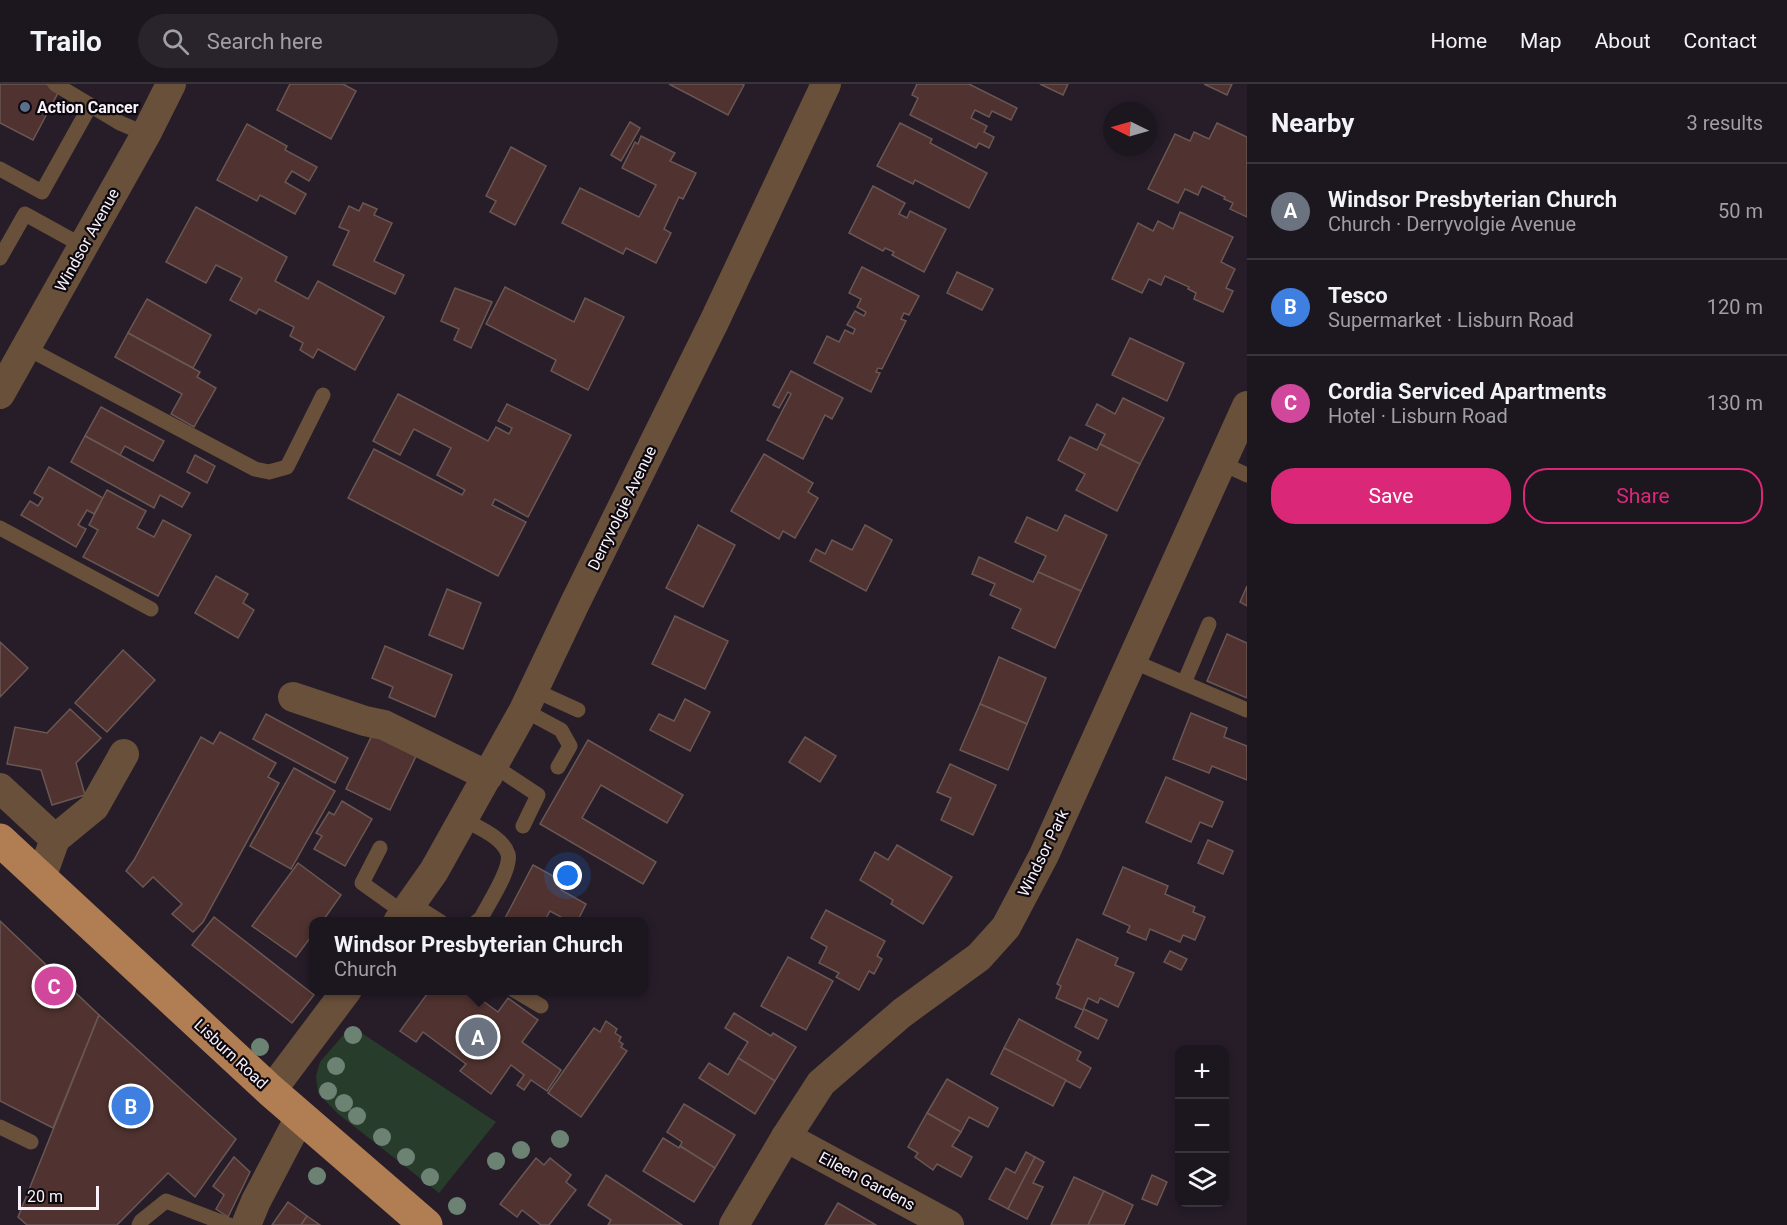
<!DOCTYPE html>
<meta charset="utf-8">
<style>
:root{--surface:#1c161f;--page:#29232c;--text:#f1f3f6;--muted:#a09fa4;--line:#3a353d;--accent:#db2777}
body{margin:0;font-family:Roboto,sans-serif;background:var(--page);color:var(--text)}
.controls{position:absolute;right:18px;bottom:18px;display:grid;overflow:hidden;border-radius:12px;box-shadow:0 3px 9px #0003}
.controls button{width:54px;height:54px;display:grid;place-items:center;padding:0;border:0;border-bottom:2px solid var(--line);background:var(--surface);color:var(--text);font:30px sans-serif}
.compass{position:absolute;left:1103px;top:18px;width:54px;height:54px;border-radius:50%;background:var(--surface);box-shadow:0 3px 9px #0003;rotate:275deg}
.scale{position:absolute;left:18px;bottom:15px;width:81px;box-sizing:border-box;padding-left:6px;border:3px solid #f9f2fb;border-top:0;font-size:16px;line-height:21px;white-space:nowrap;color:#f9f2fb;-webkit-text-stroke:4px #0d090e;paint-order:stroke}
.you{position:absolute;left:568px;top:792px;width:21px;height:21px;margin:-15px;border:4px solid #fff;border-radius:50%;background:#1a73e8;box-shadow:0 0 0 9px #1a73e833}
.badge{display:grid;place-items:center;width:39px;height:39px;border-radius:50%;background:var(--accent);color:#fff;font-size:20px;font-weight:700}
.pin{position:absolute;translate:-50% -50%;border:3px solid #fff;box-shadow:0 2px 6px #0006}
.popup{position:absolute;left:309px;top:833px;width:339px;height:78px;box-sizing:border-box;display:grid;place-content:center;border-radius:12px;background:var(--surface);filter:drop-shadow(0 2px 4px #0005);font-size:20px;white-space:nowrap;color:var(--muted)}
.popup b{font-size:22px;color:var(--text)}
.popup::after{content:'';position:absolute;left:50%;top:100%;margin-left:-12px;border:12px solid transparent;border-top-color:var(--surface)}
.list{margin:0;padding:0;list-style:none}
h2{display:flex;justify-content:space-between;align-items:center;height:78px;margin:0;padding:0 24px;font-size:26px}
h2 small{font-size:20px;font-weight:400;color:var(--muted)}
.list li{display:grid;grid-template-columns:39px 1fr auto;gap:18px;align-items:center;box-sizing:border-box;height:96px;padding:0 24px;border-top:2px solid var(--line)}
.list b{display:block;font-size:22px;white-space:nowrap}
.list p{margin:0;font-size:20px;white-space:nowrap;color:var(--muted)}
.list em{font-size:20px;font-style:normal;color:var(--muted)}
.actions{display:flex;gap:12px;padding:18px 24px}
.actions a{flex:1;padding:14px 0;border:2px solid var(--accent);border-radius:24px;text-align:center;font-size:21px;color:var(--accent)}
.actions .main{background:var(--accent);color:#fff}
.icon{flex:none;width:33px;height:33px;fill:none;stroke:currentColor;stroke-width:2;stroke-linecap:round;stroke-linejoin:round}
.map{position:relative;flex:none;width:1247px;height:1141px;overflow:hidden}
header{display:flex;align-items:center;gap:36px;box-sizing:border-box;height:84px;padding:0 30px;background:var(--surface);border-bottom:2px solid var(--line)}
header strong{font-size:28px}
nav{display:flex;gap:33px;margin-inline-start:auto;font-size:21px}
.search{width:420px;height:54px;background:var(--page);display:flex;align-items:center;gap:15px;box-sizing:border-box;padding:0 21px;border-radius:33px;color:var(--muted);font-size:22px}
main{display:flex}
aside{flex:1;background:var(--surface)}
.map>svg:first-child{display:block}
</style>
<header>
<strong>Trailo</strong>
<div class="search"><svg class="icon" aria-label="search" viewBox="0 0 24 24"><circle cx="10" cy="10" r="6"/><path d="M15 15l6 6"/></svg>Search here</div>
<nav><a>Home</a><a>Map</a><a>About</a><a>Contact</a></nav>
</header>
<main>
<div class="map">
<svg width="1247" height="1141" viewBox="0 0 1247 1141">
<rect width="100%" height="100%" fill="#261d29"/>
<polygon fill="#283c2c" points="351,942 496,1038 439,1109 337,1029 318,1009 316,992 320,978"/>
<g fill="#503330" stroke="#6a5754" stroke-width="1.5">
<polygon points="0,0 46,0 59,7 33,56 0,39"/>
<polygon points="290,0 343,0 356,7 331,55 277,26"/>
<polygon points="669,0 741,0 744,1 728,31"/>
<polygon points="917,0 969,0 1017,24 1011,36 992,27 989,33 975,26 971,34 987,42 984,48 994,53 989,64 979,59 976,64 910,31 918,14 912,11"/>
<polygon points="1040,0 1068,0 1063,11"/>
<polygon points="1204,0 1232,0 1227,11"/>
<polygon points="630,38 640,44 621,77 611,71"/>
<polygon points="900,39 932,55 930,59 987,89 969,124 915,96 913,100 877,82"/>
<polygon points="1217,39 1247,53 1247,133 1230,125 1233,119 1224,115 1225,113 1202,102 1198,111 1185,105 1178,119 1148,105 1175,50 1190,57 1194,48 1209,55"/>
<polygon points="247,40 287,62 285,66 317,83 309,97 292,87 285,98 306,110 295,130 260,111 257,117 217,96"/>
<polygon points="641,52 675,69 670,77 696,89 683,115 679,113 664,145 671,149 656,179 626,164 623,170 562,139 580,104 639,133 656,101 622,84 635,58 638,60"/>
<polygon points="511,63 546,82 515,141 490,128 496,117 486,112"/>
<polygon points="873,102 905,119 899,130 907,134 910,127 946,145 924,188 892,171 894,168 885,164 883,167 849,149"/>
<polygon points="363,119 377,125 374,131 392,139 374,177 404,191 395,210 333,181 349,147 339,143 349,122 359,127"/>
<polygon points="196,123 287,173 275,197 308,215 318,197 384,233 355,286 318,265 313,274 300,266 303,259 290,252 294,243 259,225 256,230 230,216 242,194 216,181 206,199 166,178"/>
<polygon points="1180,128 1233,153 1221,178 1235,185 1226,204 1233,207 1223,228 1194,215 1196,209 1188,205 1189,203 1165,192 1161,201 1149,195 1142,209 1112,195 1138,139 1153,147 1158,137 1173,145"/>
<polygon points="862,183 919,212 909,231 904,229 901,235 906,237 882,285 878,284 876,288 880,289 871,308 814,279 827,252 839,258 845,246 853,250 855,245 847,241 855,227 864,232 866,228 857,223 861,215 849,209"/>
<polygon points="957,188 993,205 982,226 947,209"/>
<polygon points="505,203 574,238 585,214 624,233 588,306 551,287 556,276 486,240"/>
<polygon points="455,204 492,218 471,264 454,256 459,245 441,237"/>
<polygon points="147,215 211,251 193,284 128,249"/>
<polygon points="128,249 200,288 197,293 216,304 194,343 171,330 182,310 115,273"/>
<polygon points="1130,254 1184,279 1167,317 1112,291"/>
<polygon points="791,287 843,314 832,335 825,331 803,375 767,356 791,310 788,308 779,324 773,321"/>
<polygon points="398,310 488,357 496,343 509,350 512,344 498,337 507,320 571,351 528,433 495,415 492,421 526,438 498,492 348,414 374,365 462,411 465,406 437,391 451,364 414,345 400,371 373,357"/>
<polygon points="1123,314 1164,334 1140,380 1100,360 1105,350 1086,341 1097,320 1115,330"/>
<polygon points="101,323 164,357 153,377 125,362 120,371 85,352"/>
<polygon points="85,352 190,409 182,423 160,411 154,424 71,378"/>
<polygon points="1070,353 1097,366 1100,360 1140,380 1117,427 1076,406 1085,390 1058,376"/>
<polygon points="764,370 813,399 808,408 818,414 795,454 783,447 779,455 731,427"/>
<polygon points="195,371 215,382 207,399 187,388"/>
<polygon points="49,383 103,414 94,430 87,426 78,441 86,445 76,463 21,431 30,417 38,422 43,414 34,409"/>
<polygon points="107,406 146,427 137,444 154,453 163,436 191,451 158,512 83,473 98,446 89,441"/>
<polygon points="1065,431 1107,451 1081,507 1038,488 1046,472 1015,458 1027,433 1057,447"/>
<polygon points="698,441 735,461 703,523 666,504"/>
<polygon points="865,441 892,456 866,507 810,477 816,465 825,470 832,456 852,466"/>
<polygon points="979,473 1033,498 1038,488 1081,507 1055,564 1012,544 1021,525 990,511 995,500 972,490"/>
<polygon points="216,492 248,510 243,519 254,526 238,554 195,529"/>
<polygon points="1247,502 1247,522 1240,518"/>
<polygon points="447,505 481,519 463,565 429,551"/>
<polygon points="675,532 728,557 705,605 652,580"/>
<polygon points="1227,550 1247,559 1247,614 1207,597"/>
<polygon points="0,558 28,584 0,613"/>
<polygon points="385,562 452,591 435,633 389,613 393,603 372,594"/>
<polygon points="123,566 155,596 107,648 75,619"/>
<polygon points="999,573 1046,594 1027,640 980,620"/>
<polygon points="685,615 710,628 690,667 650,646 659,630 674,637"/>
<polygon points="980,620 1027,640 1008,686 960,666"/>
<polygon points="70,625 101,654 76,679 85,711 52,721 41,686 7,680 15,643 47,649"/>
<polygon points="1191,629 1227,644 1224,653 1247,662 1247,696 1212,682 1209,689 1173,675"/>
<polygon points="266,630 348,674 335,699 253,655"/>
<polygon points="375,645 419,666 390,726 346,705"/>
<polygon points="220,648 276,679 268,693 279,699 203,838 193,848 172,830 182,820 153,793 143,803 126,787 134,776 201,653 213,660"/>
<polygon points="805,653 836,672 820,698 789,678"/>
<polygon points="588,656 683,711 667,739 601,701 582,734 656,778 643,800 540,740"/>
<polygon points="950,680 996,701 973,751 941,736 951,714 937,708"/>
<polygon points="294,684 335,707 291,785 250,762"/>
<polygon points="1166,693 1223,718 1212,743 1200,738 1191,758 1146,738"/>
<polygon points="342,717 372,735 345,782 314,765 322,752 316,749 329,728 334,731"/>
<polygon points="1208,756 1233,767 1223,790 1198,779"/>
<polygon points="897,761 952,793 923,840 891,820 893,816 860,796 875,768 888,776"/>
<polygon points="298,779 341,811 322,838 313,838 313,850 296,873 252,842"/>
<polygon points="533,781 564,798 561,806 586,820 577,838 570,838 550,827 544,838 503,838"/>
<polygon points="1123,783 1168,802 1165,810 1195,823 1193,828 1205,833 1195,856 1183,851 1180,858 1150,845 1146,856 1127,848 1130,842 1103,830"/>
<polygon points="826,826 885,857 877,872 882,875 874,890 869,887 859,906 836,893 839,889 819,879 827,863 811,854"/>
<polygon points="214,833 314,911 292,939 192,861"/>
<polygon points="0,837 99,931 53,1044 0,1017"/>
<polygon points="1077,855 1118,874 1115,881 1134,889 1118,923 1100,914 1098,919 1088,914 1083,926 1056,914 1061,902 1057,900"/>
<polygon points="1170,867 1187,875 1181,886 1164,878"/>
<polygon points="788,873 833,897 806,946 761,922"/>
<polygon points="430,906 468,906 498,928 508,914 538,936 522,958 561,986 547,1007 531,996 524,1006 517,1001 524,991 511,981 491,1010 460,987 466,980 423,948 416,958 400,947"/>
<polygon points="1084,925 1107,936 1098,955 1075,943"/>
<polygon points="734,929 771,952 773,949 796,963 775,997 738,974 748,958 725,944"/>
<polygon points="99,931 236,1055 195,1113 168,1089 117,1141 27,1141 18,1133"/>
<polygon points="1019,935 1081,968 1077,976 1091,984 1080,1004 1004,964"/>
<polygon points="606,937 617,945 615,949 621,953 619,957 623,960 621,963 627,967 581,1033 548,1009 594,944 600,948"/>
<polygon points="1004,964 1066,996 1053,1022 991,990"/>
<polygon points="738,974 775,997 755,1030 699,994 709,979 728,991"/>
<polygon points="947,995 998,1024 988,1043 969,1033 961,1048 927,1029"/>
<polygon points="684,1020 735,1051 715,1084 680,1062 682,1058 667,1048"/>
<polygon points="927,1029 961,1048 952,1062 972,1073 961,1093 937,1080 933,1086 915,1073 918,1069 908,1063"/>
<polygon points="663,1054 679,1064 680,1062 715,1084 694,1118 643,1087"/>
<polygon points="1026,1068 1035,1073 1008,1125 989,1115 1006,1084 1015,1089"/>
<polygon points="234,1073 250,1088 228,1133 216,1125 224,1111 213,1102"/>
<polygon points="1035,1073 1044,1078 1033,1099 1043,1103 1027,1135 1008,1125"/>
<polygon points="536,1074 544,1081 550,1074 571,1091 566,1098 576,1106 549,1141 541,1141 522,1126 517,1133 500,1120"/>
<polygon points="606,1091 682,1141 608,1141 611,1136 588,1121"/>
<polygon points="1152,1091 1167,1098 1157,1121 1142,1115"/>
<polygon points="1074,1093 1104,1107 1088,1141 1051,1141"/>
<polygon points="1104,1107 1133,1121 1124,1141 1088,1141"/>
<polygon points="288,1118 307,1132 301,1141 272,1141"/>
<polygon points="838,1119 876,1141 825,1141"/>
<polygon points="307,1132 320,1141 301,1141"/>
</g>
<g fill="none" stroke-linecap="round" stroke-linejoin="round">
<g stroke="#69503b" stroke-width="15">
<polyline points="55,0 120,39 146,50"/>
<polyline points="0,85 42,108 90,22"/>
<polyline points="0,174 25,130 83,162"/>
<polyline points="25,263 255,385 269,388 287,383 323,311"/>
<polyline points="1221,379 1247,391"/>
<polyline points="0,444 151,525"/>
<polyline points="1130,576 1247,626"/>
<polyline points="1184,599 1209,540"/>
<polyline points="534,606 578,626"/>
<polyline points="524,626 561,646 570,662 558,683"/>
<polyline points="494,682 538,711 523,742"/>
<path d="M463,735c14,8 40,18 45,35 4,15 -20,50 -27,64l-5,4"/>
<polyline points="380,764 362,799 404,829"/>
<polyline points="411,819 441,838"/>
<polyline points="514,906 541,922"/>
<polyline points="0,1043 31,1058"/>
<polyline points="139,1141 141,1137 166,1117 229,1141"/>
</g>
<g stroke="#69503b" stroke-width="30">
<polyline points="0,310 146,50 171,0"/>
<polyline points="293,613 365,637 384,641 488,692"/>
<polyline points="0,704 55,755 41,794"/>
<polyline points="55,755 94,723 124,670"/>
<polyline points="398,838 434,787 524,626 575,519 714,238 826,0"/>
<polyline points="271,1007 347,906"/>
<polyline points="786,1053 949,1141"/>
<polyline points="246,1141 256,1117 300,1033"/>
<polyline points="734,1141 786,1053 821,999 902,929 979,873 1006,843 1044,771 1247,322"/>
</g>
<polyline stroke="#b17d52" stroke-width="33" points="0,756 271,1007 426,1141"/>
</g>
<g fill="#6c8273">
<circle cx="353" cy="951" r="9"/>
<circle cx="260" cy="963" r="9"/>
<circle cx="336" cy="982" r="9"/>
<circle cx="328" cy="1007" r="9"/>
<circle cx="344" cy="1019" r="9"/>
<circle cx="357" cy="1032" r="9"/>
<circle cx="382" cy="1053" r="9"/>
<circle cx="560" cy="1055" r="9"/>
<circle cx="521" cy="1066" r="9"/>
<circle cx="406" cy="1073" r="9"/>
<circle cx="496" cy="1077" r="9"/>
<circle cx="317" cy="1092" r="9"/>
<circle cx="430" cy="1093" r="9"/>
<circle cx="457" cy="1122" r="9"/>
</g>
<circle fill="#5c6f8a" stroke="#0d090e" stroke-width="2" cx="25" cy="23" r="6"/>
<g text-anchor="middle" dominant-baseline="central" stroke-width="4.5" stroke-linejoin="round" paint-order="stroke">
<g font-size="16" font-weight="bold" fill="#f9f2fb" stroke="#0d090e" text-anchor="start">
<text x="37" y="23">Action Cancer</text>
</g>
<g font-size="16" fill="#f9f2fb" stroke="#0d090e">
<text transform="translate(87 156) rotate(-61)">Windsor Avenue</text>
<text transform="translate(622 424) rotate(-64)">Derryvolgie Avenue</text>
<text transform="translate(1043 769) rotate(-64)">Windsor Park</text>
<text transform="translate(231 970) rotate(43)">Lisburn Road</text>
<text transform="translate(867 1097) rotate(28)">Eileen Gardens</text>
</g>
</g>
</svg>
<div class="controls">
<button>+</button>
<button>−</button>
<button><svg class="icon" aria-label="layers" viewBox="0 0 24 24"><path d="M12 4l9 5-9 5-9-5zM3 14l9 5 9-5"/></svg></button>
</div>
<svg class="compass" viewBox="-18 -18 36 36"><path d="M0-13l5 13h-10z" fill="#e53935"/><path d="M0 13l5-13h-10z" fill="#a09fa4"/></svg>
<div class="scale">20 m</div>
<div class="you"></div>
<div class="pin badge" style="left:478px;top:953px;background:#6b7280">A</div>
<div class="popup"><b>Windsor Presbyterian Church</b>Church</div>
<div class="pin badge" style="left:131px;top:1022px;background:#3f7fe0">B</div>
<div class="pin badge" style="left:54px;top:902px;background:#d1479c">C</div>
</div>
<aside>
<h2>Nearby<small>3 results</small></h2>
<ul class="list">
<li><span class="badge" style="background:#6b7280">A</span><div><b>Windsor Presbyterian Church</b><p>Church · Derryvolgie Avenue</p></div><em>50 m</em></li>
<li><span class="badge" style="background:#3f7fe0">B</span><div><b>Tesco</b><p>Supermarket · Lisburn Road</p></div><em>120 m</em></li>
<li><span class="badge" style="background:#d1479c">C</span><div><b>Cordia Serviced Apartments</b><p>Hotel · Lisburn Road</p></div><em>130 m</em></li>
</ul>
<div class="actions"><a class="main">Save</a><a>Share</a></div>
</aside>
</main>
